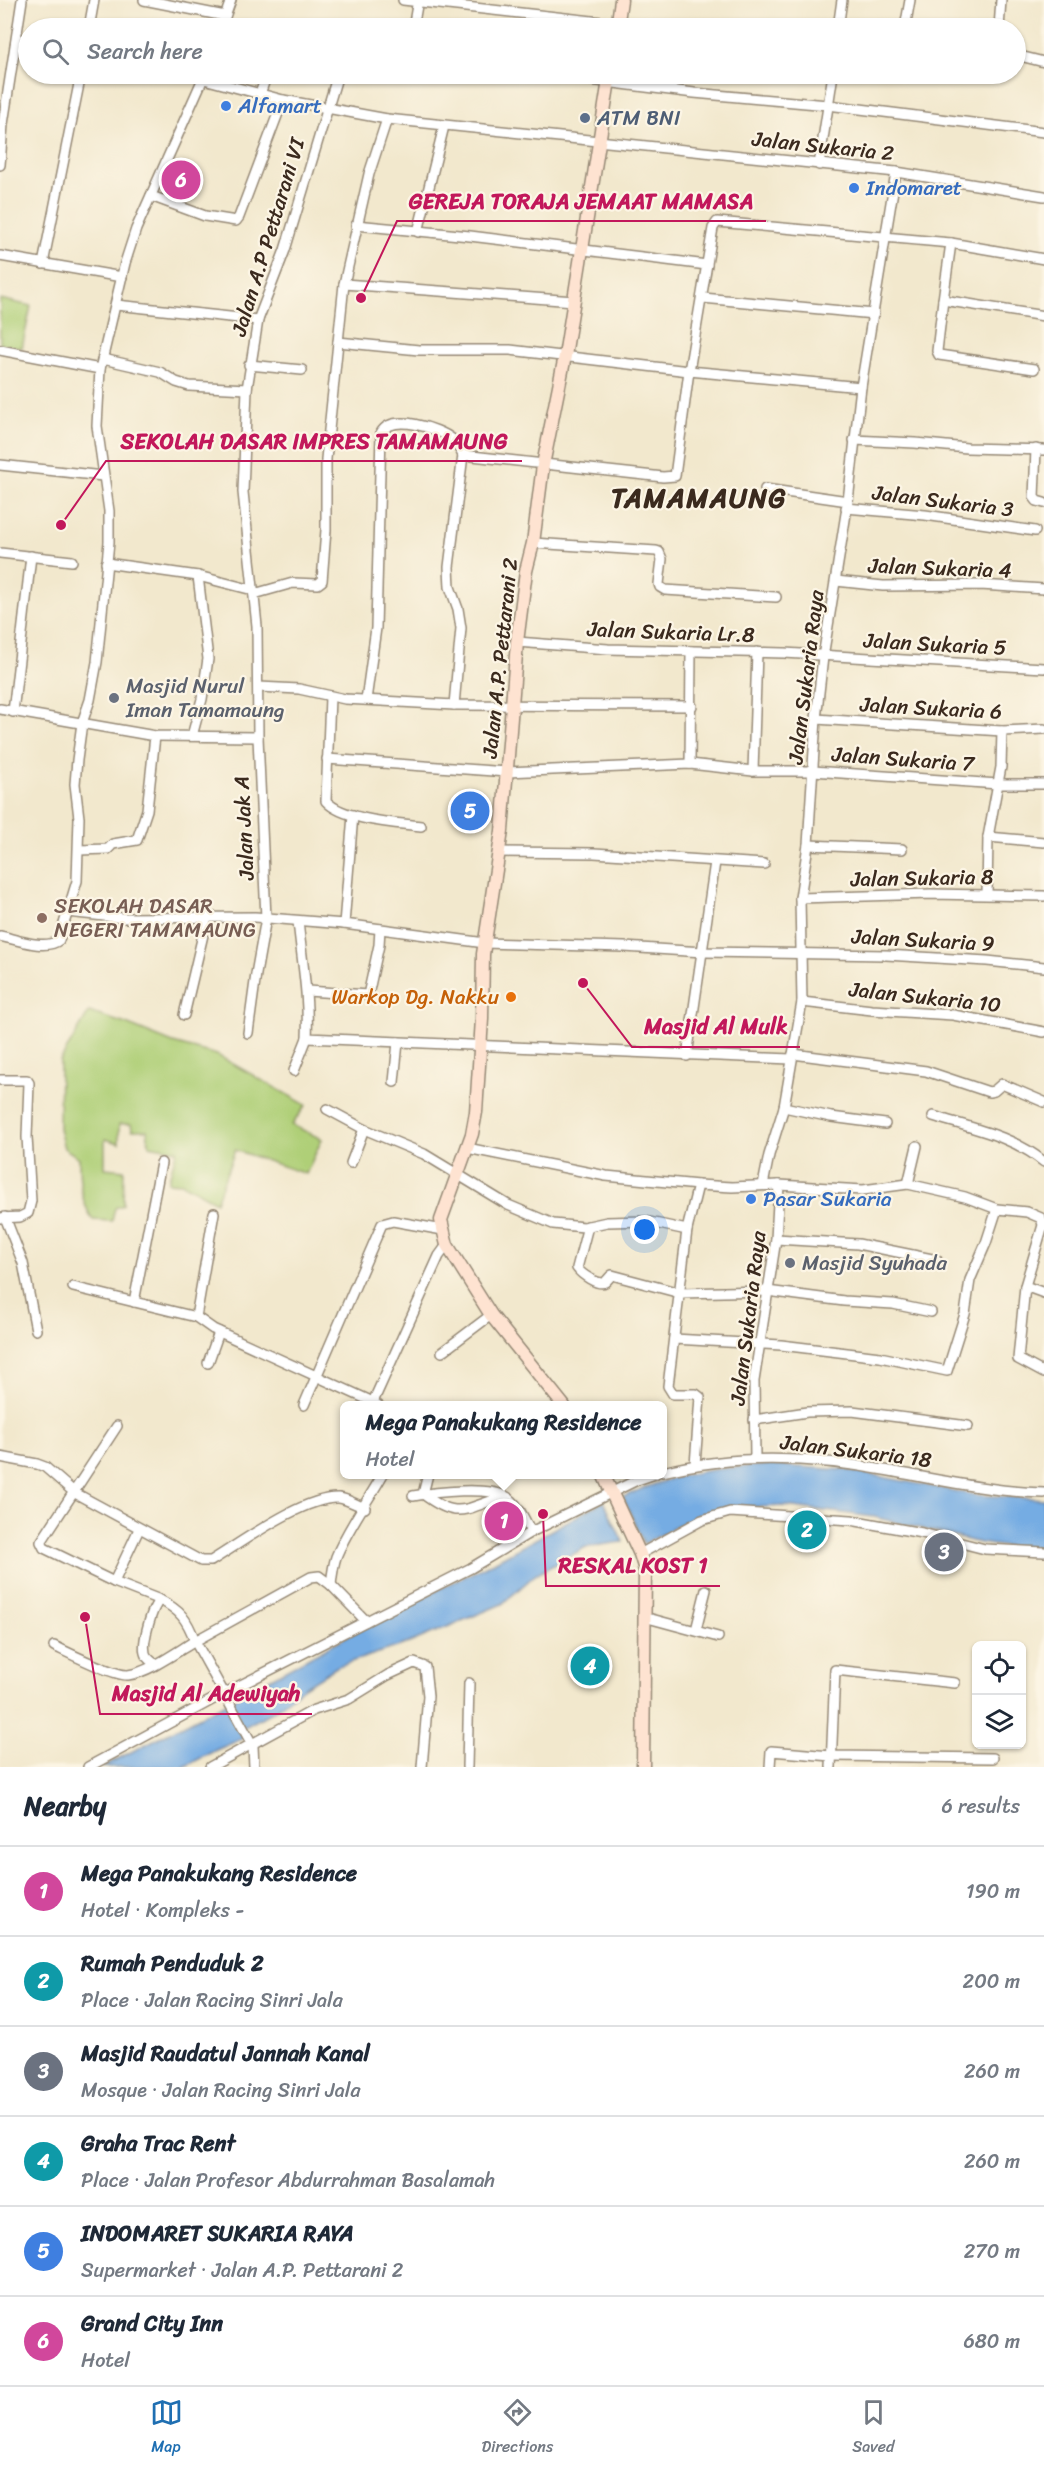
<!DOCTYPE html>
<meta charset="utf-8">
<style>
:root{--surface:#fff;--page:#f2f2f3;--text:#1f2937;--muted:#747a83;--line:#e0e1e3;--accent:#1f6fb2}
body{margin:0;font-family:Sriracha,sans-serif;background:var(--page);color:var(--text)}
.controls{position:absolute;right:18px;bottom:18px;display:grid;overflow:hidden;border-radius:9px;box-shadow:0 2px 4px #0004}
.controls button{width:54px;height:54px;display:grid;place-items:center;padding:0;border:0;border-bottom:2px solid var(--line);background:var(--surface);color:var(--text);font:30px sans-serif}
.you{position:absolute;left:645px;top:1230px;width:21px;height:21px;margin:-15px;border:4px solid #fff;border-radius:50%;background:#1a73e8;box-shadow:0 0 0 9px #1a73e833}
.badge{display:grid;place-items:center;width:39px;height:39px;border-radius:50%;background:var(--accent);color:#fff;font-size:20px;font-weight:700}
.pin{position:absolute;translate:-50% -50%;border:3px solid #fff;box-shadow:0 2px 6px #0006}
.popup{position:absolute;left:340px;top:1401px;width:327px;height:78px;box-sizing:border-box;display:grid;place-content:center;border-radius:9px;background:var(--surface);filter:drop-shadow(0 2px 4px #0005);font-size:20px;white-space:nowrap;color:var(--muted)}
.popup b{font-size:22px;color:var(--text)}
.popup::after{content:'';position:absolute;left:50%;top:100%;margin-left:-12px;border:12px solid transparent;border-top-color:var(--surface)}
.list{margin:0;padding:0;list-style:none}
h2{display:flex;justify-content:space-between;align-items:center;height:78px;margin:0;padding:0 24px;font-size:26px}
h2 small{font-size:20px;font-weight:400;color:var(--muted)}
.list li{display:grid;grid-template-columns:39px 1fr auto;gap:18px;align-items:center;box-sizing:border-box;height:90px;padding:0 24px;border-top:2px solid var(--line)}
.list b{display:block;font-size:22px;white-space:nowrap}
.list p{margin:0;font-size:20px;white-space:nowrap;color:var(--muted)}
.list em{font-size:20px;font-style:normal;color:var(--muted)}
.icon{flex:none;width:33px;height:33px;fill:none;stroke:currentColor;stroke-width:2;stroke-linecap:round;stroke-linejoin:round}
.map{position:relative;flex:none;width:1044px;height:1767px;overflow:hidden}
.search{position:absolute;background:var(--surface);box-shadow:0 2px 4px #0004;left:18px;right:18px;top:18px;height:66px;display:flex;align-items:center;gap:15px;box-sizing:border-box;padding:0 21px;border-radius:33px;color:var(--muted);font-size:22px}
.sheet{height:618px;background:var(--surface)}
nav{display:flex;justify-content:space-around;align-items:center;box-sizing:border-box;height:84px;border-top:2px solid var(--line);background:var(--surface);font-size:16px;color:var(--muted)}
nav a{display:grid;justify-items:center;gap:3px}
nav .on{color:var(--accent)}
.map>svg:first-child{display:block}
</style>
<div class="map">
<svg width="1044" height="1767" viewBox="0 0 1044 1767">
<rect width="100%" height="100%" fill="#fcf5e5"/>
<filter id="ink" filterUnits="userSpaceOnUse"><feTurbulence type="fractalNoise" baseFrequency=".0167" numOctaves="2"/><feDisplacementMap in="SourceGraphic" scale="12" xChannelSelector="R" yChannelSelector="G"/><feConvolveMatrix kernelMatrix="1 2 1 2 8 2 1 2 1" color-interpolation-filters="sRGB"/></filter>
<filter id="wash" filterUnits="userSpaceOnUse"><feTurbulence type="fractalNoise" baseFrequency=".008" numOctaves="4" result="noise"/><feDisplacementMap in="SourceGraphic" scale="24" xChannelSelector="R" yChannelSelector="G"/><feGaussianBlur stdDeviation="1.35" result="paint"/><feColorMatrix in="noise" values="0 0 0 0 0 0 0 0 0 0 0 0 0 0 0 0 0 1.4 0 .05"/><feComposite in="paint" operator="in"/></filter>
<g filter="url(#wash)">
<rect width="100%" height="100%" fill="#f2e8cd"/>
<g fill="#afcf77" stroke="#757c4a" stroke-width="1.5">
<polygon points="0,299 31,306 22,348 0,344"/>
<path d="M89,1012l37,12 47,19 44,12 89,50 -14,20 30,14 -16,35 -71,-24 -19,52 -34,-19 -14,-1 9,-32 -28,-5 -2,-15h-15l-1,-6h-12v19l-14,-4v29l19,2 -1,35 -8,3 -3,13 -19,-1c-13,-20 -14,-39 -14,-62l-15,-10 -5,-19 1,-68z"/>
</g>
<g fill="#74ace3" stroke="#586b80" stroke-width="1.5">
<path d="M769,1465l77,5 130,25 68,4v48l-30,1 -34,-5 -106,-26 -89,-11 -53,2 -34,7 -54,29 -21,-47c52,-24 89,-29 146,-32z"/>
<polygon points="604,1501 623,1542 586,1547 535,1575 502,1604 409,1643 338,1666 304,1687 275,1710 239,1730 244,1738 216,1750 184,1767 102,1767 224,1704 371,1623 494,1562"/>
</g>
</g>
<g filter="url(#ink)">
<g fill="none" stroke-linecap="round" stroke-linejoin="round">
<defs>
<g id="street">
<polyline points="144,0 225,16"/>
<polyline points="403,0 655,28"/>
<polyline points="89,28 94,0"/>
<polyline points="221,28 231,0"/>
<polyline points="413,28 418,0"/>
<polyline points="838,28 842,0"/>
<polyline points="905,28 910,0"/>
<polyline points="999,28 1001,0"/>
<polyline points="1016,55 1044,62"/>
<polyline points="542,74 694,93 828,105 1044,132"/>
<polyline points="204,79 283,100 387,119 896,172 1044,196"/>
<polyline points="260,94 267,74"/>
<polyline points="0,165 3,124 22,0"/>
<polyline points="819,165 833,74"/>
<polyline points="151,196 205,216 236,221 239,217 283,100"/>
<polyline points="356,225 470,236 707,265"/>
<polyline points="418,232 444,126"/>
<polyline points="0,256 122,277"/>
<polyline points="43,264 81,74"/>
<polyline points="344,284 574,301"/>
<polyline points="703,298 874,314"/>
<polyline points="943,300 951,243"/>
<polyline points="116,305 258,320"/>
<polyline points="338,342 419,350 510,350 689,371 861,387"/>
<polyline points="0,350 100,369"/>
<polyline points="103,359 160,372 176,382 189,386 247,389"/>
<polyline points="249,365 302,370"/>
<polyline points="1034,369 939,355 937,351 943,300 1044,316"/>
<polyline points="854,440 915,443 967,448 1044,450"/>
<polyline points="1036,449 1034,497 1037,501 1044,503"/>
<polyline points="0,465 103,476"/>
<polyline points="765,489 848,501"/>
<polyline points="846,508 925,515 1035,531"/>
<polyline points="533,543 656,551 659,552 662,559 659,584 660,587 665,590 776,597"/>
<polyline points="0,553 72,561"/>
<polyline points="106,563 198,576 253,590"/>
<polyline points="836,581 883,586 980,585 1044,589"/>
<polyline points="254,594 293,583 318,584 322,581 326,530 326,459 344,284 369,174 387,119"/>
<polyline points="517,642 608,649 784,653 1044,668"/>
<polyline points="259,687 299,689 345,699 454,705 692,706"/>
<path d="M330,697l-4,104c17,19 70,22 95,25"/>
<path d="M366,700l10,-72 5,-195c11,-20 57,-5 71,6 5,5 8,11 11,16"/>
<polyline points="454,705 461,628 458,609 450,587 449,567 463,455 663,477 675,476 689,371 713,228 717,222 951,243 1044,259"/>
<polyline points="0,709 155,736 258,737"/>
<polyline points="13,712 31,556"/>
<polyline points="816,719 1002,731 1044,729"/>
<polyline points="192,736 202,699 208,659 198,576"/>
<polyline points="327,759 507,772 690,764 753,771 813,771 998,784 1044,784"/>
<polyline points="690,764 691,651"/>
<polyline points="753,771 757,652"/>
<polyline points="988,837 1044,842"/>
<polyline points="808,845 902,849"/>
<polyline points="79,850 108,849 113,844 137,840 147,810 155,736"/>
<polyline points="499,852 594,853 764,864"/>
<polyline points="987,894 988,837 1001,767 1002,731"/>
<polyline points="800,898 931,894 1044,896"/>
<polyline points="67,912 123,918 255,917 344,924 485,943 624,947 703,952 886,955 987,961 1044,967"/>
<path d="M298,921c4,40 11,76 9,117l484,21"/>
<polyline points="344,924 353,815"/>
<path d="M0,936c15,3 46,15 59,4l18,-59 2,-63 -4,-34 2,-24 5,-37 8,-23 7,-38 12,-120v-31l-12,-85 3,-57 25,-106 11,-34 69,-155"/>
<polyline points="307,991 368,995 379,945 380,929"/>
<polyline points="802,1002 872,1010 953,1015 1044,1032"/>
<polyline points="184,1015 207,918"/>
<polyline points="248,1033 256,974 266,918 258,737 257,626 243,492 247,389 258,320 285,250 338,74"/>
<polyline points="793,1054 926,1071 989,1092 994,1091 1002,1084 1044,1102"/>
<polyline points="687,1056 715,862"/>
<polyline points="294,1071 307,1038"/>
<polyline points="0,1080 27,1080 29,1083 27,1137 31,1201 28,1213 20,1217 0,1218"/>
<polyline points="394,1082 398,1042"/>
<polyline points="784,1107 831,1117 885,1124"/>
<polyline points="327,1109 364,1129 424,1154 508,1205 553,1224 584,1227 607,1222 645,1221 687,1230"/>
<path d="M933,1116c38,12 80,20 111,46"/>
<polyline points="467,1148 606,1176 698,1185 732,1187 779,1185 863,1190 908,1184 965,1197 997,1209 1027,1212 1041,1218 1043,1225 1025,1286 1018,1359 1044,1373"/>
<polyline points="351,1163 364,1129"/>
<polyline points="908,1184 917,1146"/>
<polyline points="763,1185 769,1155 784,1107 802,1002 800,898 808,845 816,719 823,657 848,501 861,387 896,172"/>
<polyline points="5,1217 23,1263 36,1330"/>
<path d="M588,1226l-11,42c4,6 21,18 28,14 3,-2 4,-5 7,-7l68,18 87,-2 77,10 49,3 38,8"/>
<polyline points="776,1239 858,1244 937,1260"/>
<polyline points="1025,1286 1044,1293"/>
<polyline points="73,1287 196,1317 213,1329 373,1402"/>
<polyline points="134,1302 161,1163"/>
<polyline points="196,1317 214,1213"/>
<polyline points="674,1339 781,1345 880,1357 947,1371 965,1314 970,1280 986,1243 997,1209"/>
<polyline points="442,1352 491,1315"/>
<polyline points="208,1363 219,1332"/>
<polyline points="304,1405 382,1224 393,1221 443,1230"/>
<polyline points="379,1406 373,1402 439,1256 447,1245"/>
<polyline points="754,1420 807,1412 852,1411 968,1426"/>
<path d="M0,1457l37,7 8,3 30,26 126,68h10c30,-18 93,-65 128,-63 8,1 18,7 26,10"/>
<polyline points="755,1459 754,1381 776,1239 779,1185"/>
<polyline points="695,1465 700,1397 696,1394 673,1394 668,1386 687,1230 698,1185"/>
<path d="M663,1472c75,-19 152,-15 227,-1 50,9 103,21 154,22"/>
<path d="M428,1474l-5,20c37,28 42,13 81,3"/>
<path d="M413,1496c22,-4 76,-10 94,1 11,6 18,24 24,35"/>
<polyline points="139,1529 114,1582 160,1600"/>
<polyline points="640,1554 702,1520 730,1512 851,1520 922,1533 985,1549 1044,1552"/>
<polyline points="114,1582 44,1548 41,1542 117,1426"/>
<polyline points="331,1585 366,1621"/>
<polyline points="644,1617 718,1637"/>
<polyline points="696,1630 706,1590"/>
<path d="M54,1646c15,7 60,30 74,29 20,-2 50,-24 67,-34 -8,-22 -15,-31 -35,-41 -8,6 -18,42 -15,53 1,5 6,8 10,11"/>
<polyline points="88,1767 223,1694 471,1568 531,1532 637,1480 655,1474"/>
<polyline points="210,1767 314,1710 349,1699 388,1675 414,1663 425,1667 428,1696 422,1767"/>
<path d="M254,1767l-1,-21 -58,-105 116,-64 8,-1 12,9c1,-9 2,-19 5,-28 11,-28 32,-56 47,-83"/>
<polyline points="467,1767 469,1683"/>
<polyline points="770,1767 771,1751 831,1756 993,1758"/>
<polyline points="831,1767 835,1670 955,1683"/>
</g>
<g id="secondary">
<polyline points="617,28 621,0"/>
<polyline points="564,1406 491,1315 447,1245 441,1220 472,1134 476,1112 482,1019 483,954 502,831 517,642 526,571 533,543 543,465 565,356 610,74"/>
<polyline points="603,1474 640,1554 645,1570 643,1767"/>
</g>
</defs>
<use href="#street" stroke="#968976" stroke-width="12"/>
<use href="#secondary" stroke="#968976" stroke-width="15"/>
<use href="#street" stroke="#fff" stroke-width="9"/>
<use href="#secondary" stroke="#fee3d1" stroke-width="12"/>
</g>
</g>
<g fill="#3f7fe0" stroke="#fcf5e5" stroke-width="2">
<circle cx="226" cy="106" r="6"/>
<circle cx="854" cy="188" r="6"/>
<circle cx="751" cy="1199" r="6"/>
</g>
<circle fill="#5c6f8a" stroke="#fcf5e5" stroke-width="2" cx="585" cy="118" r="6"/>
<g fill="#6b7280" stroke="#fcf5e5" stroke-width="2">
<circle cx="114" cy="698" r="6"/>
<circle cx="790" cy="1263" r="6"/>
</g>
<circle fill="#8d6e63" stroke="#fcf5e5" stroke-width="2" cx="42" cy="918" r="6"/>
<circle fill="#e8710a" stroke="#fcf5e5" stroke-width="2" cx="511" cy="997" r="6"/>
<g text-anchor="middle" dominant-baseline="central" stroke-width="4.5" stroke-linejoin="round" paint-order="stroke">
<g font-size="21" fill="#366cbe" stroke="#fcf5e5" text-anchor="start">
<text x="238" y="106">Alfamart</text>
<text x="866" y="188">Indomaret</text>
<text x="763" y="1199">Pasar Sukaria</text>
</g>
<g font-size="21" fill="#4e5e75" stroke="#fcf5e5" text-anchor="start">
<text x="597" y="118">ATM BNI</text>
</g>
<g font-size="21" fill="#3b2a1e" stroke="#fcf5e5">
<text transform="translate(823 146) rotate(6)">Jalan Sukaria 2</text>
<text transform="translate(268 237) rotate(-73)">Jalan A.P Pettarani VI</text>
<text transform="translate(943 501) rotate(7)">Jalan Sukaria 3</text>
<text transform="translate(940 568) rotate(2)">Jalan Sukaria 4</text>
<text transform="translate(671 632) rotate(2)">Jalan Sukaria Lr.8</text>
<text transform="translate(935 644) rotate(3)">Jalan Sukaria 5</text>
<text transform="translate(500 658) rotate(-84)">Jalan A.P. Pettarani 2</text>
<text transform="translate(806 677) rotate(-83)">Jalan Sukaria Raya</text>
<text transform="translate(931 708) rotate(3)">Jalan Sukaria 6</text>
<text transform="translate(903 759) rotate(4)">Jalan Sukaria 7</text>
<text transform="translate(244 828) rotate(-93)">Jalan Jak A</text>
<text transform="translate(922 878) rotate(-1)">Jalan Sukaria 8</text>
<text transform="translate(923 940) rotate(3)">Jalan Sukaria 9</text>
<text transform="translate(925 997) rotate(6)">Jalan Sukaria 10</text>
<text transform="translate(748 1318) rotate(-83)">Jalan Sukaria Raya</text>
<text transform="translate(856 1451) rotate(7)">Jalan Sukaria 18</text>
</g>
<g font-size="21" fill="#5b616d" stroke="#fcf5e5" text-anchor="start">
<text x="126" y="686">Masjid Nurul<tspan x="126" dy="24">Iman Tamamaung</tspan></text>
<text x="802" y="1263">Masjid Syuhada</text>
</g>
<g font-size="21" fill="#785e54" stroke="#fcf5e5" text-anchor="start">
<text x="54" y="906">SEKOLAH DASAR<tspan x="54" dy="24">NEGERI TAMAMAUNG</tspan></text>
</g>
<g font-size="21" fill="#c56008" stroke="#fcf5e5" text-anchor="end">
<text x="499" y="997">Warkop Dg. Nakku</text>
</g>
<g font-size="27" font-weight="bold" letter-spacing="1.5" fill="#3b2a1e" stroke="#fcf5e5">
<text x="699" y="498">TAMAMAUNG</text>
</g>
</g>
<path fill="none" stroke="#c2185b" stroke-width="2" d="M361 298L397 221H766M61 525L106 461H522M583 983L632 1047H800M543 1514L546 1586H720M85 1617L100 1714H312"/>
<g fill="#c2185b" stroke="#fcf5e5" stroke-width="2">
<circle cx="361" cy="298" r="6"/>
<circle cx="61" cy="525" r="6"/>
<circle cx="583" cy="983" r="6"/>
<circle cx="543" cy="1514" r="6"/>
<circle cx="85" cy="1617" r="6"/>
</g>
<g font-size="22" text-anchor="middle" font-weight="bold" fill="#c2185b" stroke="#fcf5e5" stroke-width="4.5" stroke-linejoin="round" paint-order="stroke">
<text x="581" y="209">GEREJA TORAJA JEMAAT MAMASA</text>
<text x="314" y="449">SEKOLAH DASAR IMPRES TAMAMAUNG</text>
<text x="716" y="1034">Masjid Al Mulk</text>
<text x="633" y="1573">RESKAL KOST 1</text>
<text x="206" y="1701">Masjid Al Adewiyah</text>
</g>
</svg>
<div class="controls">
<button><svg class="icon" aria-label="locate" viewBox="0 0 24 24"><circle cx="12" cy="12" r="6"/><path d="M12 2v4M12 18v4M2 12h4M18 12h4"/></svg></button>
<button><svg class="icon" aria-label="layers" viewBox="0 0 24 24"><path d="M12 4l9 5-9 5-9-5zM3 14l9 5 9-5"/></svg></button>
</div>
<div class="you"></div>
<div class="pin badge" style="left:504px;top:1521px;background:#d1479c">1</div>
<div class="popup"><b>Mega Panakukang Residence</b>Hotel</div>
<div class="pin badge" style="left:807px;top:1530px;background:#0f9aa8">2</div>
<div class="pin badge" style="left:944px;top:1552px;background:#6b7280">3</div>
<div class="pin badge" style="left:590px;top:1666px;background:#0f9aa8">4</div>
<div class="pin badge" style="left:470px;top:811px;background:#3f7fe0">5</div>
<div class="pin badge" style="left:181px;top:180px;background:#d1479c">6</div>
<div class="search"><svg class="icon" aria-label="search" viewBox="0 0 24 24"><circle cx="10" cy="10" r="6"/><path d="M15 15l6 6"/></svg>Search here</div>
</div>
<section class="sheet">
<h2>Nearby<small>6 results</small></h2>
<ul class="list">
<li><span class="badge" style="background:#d1479c">1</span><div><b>Mega Panakukang Residence</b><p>Hotel · Kompleks -</p></div><em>190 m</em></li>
<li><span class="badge" style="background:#0f9aa8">2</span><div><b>Rumah Penduduk 2</b><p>Place · Jalan Racing Sinri Jala</p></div><em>200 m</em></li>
<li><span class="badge" style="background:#6b7280">3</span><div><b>Masjid Raudatul Jannah Kanal</b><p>Mosque · Jalan Racing Sinri Jala</p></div><em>260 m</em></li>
<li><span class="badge" style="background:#0f9aa8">4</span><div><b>Graha Trac Rent</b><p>Place · Jalan Profesor Abdurrahman Basalamah</p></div><em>260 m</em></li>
<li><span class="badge" style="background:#3f7fe0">5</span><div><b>INDOMARET SUKARIA RAYA</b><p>Supermarket · Jalan A.P. Pettarani 2</p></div><em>270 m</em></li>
<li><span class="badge" style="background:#d1479c">6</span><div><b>Grand City Inn</b><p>Hotel</p></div><em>680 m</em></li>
</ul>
</section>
<nav>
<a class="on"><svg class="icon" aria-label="map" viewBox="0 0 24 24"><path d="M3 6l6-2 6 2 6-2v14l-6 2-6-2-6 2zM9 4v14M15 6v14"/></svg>Map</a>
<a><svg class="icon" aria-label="directions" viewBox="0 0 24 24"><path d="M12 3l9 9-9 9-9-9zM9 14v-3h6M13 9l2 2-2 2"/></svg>Directions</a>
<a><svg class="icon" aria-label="saved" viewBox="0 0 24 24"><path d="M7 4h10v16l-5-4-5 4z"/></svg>Saved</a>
</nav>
